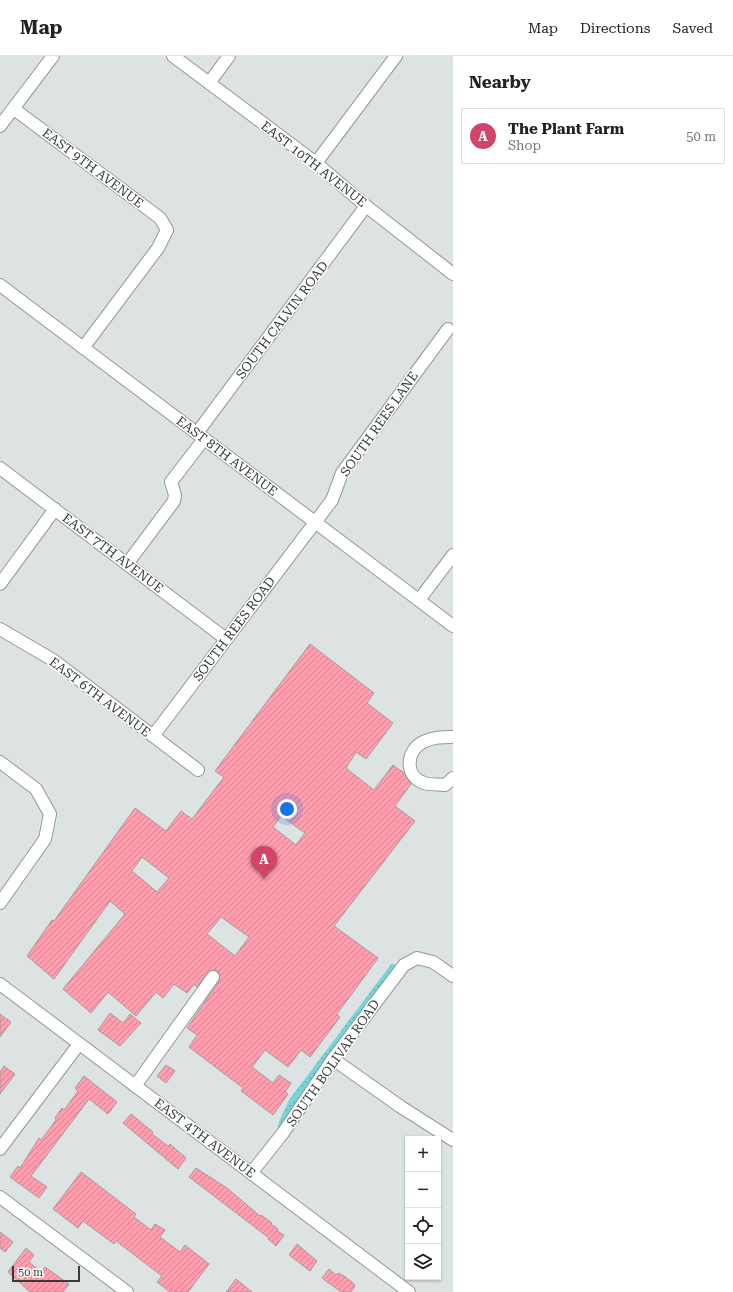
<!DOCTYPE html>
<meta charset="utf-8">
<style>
:root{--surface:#fff;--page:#f6f6f6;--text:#222;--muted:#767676;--line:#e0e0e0;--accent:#d3446a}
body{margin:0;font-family:"Roboto Serif",serif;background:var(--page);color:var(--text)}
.controls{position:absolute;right:12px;bottom:12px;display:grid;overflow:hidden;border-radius:0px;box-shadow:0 1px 3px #0004}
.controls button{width:36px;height:36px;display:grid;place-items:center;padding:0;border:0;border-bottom:1px solid var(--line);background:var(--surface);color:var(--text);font:20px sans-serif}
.scale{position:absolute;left:12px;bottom:10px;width:68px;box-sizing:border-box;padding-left:4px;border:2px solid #383b3b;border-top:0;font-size:11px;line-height:14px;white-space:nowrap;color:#383b3b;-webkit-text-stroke:3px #fff;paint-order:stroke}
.you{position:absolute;left:287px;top:753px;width:14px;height:14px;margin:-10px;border:3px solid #fff;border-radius:50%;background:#1a73e8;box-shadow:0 0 0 6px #1a73e833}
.badge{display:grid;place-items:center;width:26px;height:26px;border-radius:50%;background:var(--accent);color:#fff;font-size:13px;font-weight:700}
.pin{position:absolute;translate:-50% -33px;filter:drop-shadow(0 1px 2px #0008)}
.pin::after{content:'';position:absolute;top:21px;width:14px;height:12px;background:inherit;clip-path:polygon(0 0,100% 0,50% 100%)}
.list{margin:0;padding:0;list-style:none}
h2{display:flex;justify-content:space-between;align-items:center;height:52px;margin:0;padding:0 16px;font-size:17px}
h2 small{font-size:13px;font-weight:400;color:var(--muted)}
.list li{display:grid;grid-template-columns:26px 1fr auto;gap:12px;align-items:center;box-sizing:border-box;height:56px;margin:0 8px 8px;padding:0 8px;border:1px solid var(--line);border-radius:0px}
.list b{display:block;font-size:15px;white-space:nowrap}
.list p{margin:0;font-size:13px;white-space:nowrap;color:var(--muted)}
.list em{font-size:13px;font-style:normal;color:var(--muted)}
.icon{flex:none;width:22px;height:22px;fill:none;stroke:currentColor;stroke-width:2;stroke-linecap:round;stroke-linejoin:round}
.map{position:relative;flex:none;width:453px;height:1236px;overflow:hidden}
header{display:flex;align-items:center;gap:24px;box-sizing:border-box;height:56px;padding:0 20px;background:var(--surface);border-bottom:1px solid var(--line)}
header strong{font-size:19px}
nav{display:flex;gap:22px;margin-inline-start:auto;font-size:14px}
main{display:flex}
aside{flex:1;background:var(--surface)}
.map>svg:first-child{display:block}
</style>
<header>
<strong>Map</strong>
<nav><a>Map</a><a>Directions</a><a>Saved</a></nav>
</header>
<main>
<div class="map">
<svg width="453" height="1236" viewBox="0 0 453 1236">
<defs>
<pattern id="grass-dots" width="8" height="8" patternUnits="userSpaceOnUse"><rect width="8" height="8" fill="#72d6dc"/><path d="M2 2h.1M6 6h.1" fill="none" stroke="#5fafb4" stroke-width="1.8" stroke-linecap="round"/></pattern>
<pattern id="building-hatch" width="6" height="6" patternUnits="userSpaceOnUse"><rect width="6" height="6" fill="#ff9eaf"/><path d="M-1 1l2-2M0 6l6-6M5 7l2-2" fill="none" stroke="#cf8290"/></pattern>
</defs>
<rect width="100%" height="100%" fill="#dde2e2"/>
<polygon fill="url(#grass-dots)" points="392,907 397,911 277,1077 279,1066 289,1044"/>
<g fill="url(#building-hatch)" stroke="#a39e9e" fill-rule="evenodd">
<path d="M310,588l64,49 -7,10 26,20 -27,36 -10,-7 -10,16 28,22 19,-25 11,8 7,11 -16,22 20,15 -81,105 44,32 -41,56 3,3 -30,40 -9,-7 -13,17 -23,-17 -13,17 21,16 6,-8 12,8 -6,9 3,2 -15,21 -32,-24 2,-3 -54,-41 8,-12 -10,-7 32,-47 1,-7 -3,-3 -7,-1 -13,17 -3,-3 -7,9 -13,-9 -11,14 -7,-6 -20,24 -28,-24 -17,21 -28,-24 62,-75 -15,-13 -56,78 -27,-23 25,-36 2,1 81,-113 31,23 15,-20 11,8 32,-42 -9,-6zM281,760l24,17 -9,12 -23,-18zM142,801l27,21 -12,14 -25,-21zM221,861l28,20 -14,19 -28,-22z"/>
<polygon points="110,957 123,967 130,958 141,967 120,990 98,974"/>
<polygon points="0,958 11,966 0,981"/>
<polygon points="166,1009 175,1015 166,1027 157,1020"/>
<polygon points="4,1010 15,1018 0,1038 0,1016"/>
<polygon points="84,1020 117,1046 108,1058 89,1043 31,1120 47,1131 39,1142 10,1121 18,1110 20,1112 39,1082 41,1084 48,1075 56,1064 55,1062 62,1052 64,1054 78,1035 75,1032"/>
<polygon points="131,1058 153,1076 152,1078 168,1090 170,1088 186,1102 178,1113 123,1067"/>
<polygon points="196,1112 227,1132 260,1160 261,1159 272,1167 271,1168 278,1173 277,1175 284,1179 276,1190 268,1183 269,1182 189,1121"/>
<polygon points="81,1116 136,1158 134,1161 151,1174 155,1168 165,1174 160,1181 180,1196 185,1189 209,1208 188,1236 170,1236 157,1226 162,1220 116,1185 114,1188 83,1165 78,1172 53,1153"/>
<polygon points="0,1176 13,1186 5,1196 0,1192"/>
<polygon points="297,1188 317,1205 310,1215 289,1199"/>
<polygon points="26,1192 34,1199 29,1206 41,1216 45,1211 69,1228 63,1236 30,1236 8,1216"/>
<polygon points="329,1213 336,1219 338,1217 344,1220 352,1226 355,1230 351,1236 341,1236 322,1222"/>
<polygon points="236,1223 252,1236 226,1236"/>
</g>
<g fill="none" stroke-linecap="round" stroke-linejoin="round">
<defs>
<g id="minor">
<polyline points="173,0 316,107 366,150 453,218"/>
<polyline points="209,27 229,0"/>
<polyline points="14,53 160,162 167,174 158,192 83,292"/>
<polyline points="0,70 53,0"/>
<polyline points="316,107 396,0"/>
<polyline points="0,229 453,570"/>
<polyline points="197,377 366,150"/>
<polyline points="0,412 226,583"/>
<polyline points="127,508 174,445 175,439 171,426 204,383"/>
<polyline points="0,528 55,453"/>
<polyline points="419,544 453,499"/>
<polyline points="0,573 53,604 198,714"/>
<polyline points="153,680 332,444 342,417 448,273"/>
<path d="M453,681c-11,0 -20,0 -30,5 -17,9 -19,34 1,41 6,2 15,1 21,2l8,-7"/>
<polyline points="0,706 36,733 50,758 45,783 0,847"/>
<polyline points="0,928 409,1236"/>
<polyline points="333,1003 401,1051 453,1084"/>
<polyline points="135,1030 213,921"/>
<polyline points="0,1093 79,988"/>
<polyline points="252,1116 283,1077 333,1003 404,909 417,902 433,906 453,920"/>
<polyline points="0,1141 127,1236"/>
</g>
</defs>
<use href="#minor" stroke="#929898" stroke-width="14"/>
<use href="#minor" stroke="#fff" stroke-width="12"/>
</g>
<g text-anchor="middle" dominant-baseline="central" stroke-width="3" stroke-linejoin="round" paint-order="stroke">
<g font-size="13" fill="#383b3b" stroke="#fff">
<text transform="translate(314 108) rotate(38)">EAST 10TH AVENUE</text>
<text transform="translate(93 112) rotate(37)">EAST 9TH AVENUE</text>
<text transform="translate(282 264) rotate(-53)">SOUTH CALVIN ROAD</text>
<text transform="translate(379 368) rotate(-55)">SOUTH REES LANE</text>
<text transform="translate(227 400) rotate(37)">EAST 8TH AVENUE</text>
<text transform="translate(113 497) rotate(37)">EAST 7TH AVENUE</text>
<text transform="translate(234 573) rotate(-53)">SOUTH REES ROAD</text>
<text transform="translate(100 641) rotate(37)">EAST 6TH AVENUE</text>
<text transform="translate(333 1007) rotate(-55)">SOUTH BOLIVAR ROAD</text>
<text transform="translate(205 1082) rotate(37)">EAST 4TH AVENUE</text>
</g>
</g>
</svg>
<div class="controls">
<button>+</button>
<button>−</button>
<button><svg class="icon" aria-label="locate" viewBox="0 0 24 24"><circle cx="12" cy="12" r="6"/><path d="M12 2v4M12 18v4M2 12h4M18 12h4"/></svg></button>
<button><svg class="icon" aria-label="layers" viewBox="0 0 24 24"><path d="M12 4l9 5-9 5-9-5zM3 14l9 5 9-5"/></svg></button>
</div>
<div class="scale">50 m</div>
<div class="you"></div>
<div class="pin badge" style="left:264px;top:823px">A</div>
</div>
<aside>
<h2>Nearby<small></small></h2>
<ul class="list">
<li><span class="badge">A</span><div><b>The Plant Farm</b><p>Shop</p></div><em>50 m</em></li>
</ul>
</aside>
</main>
